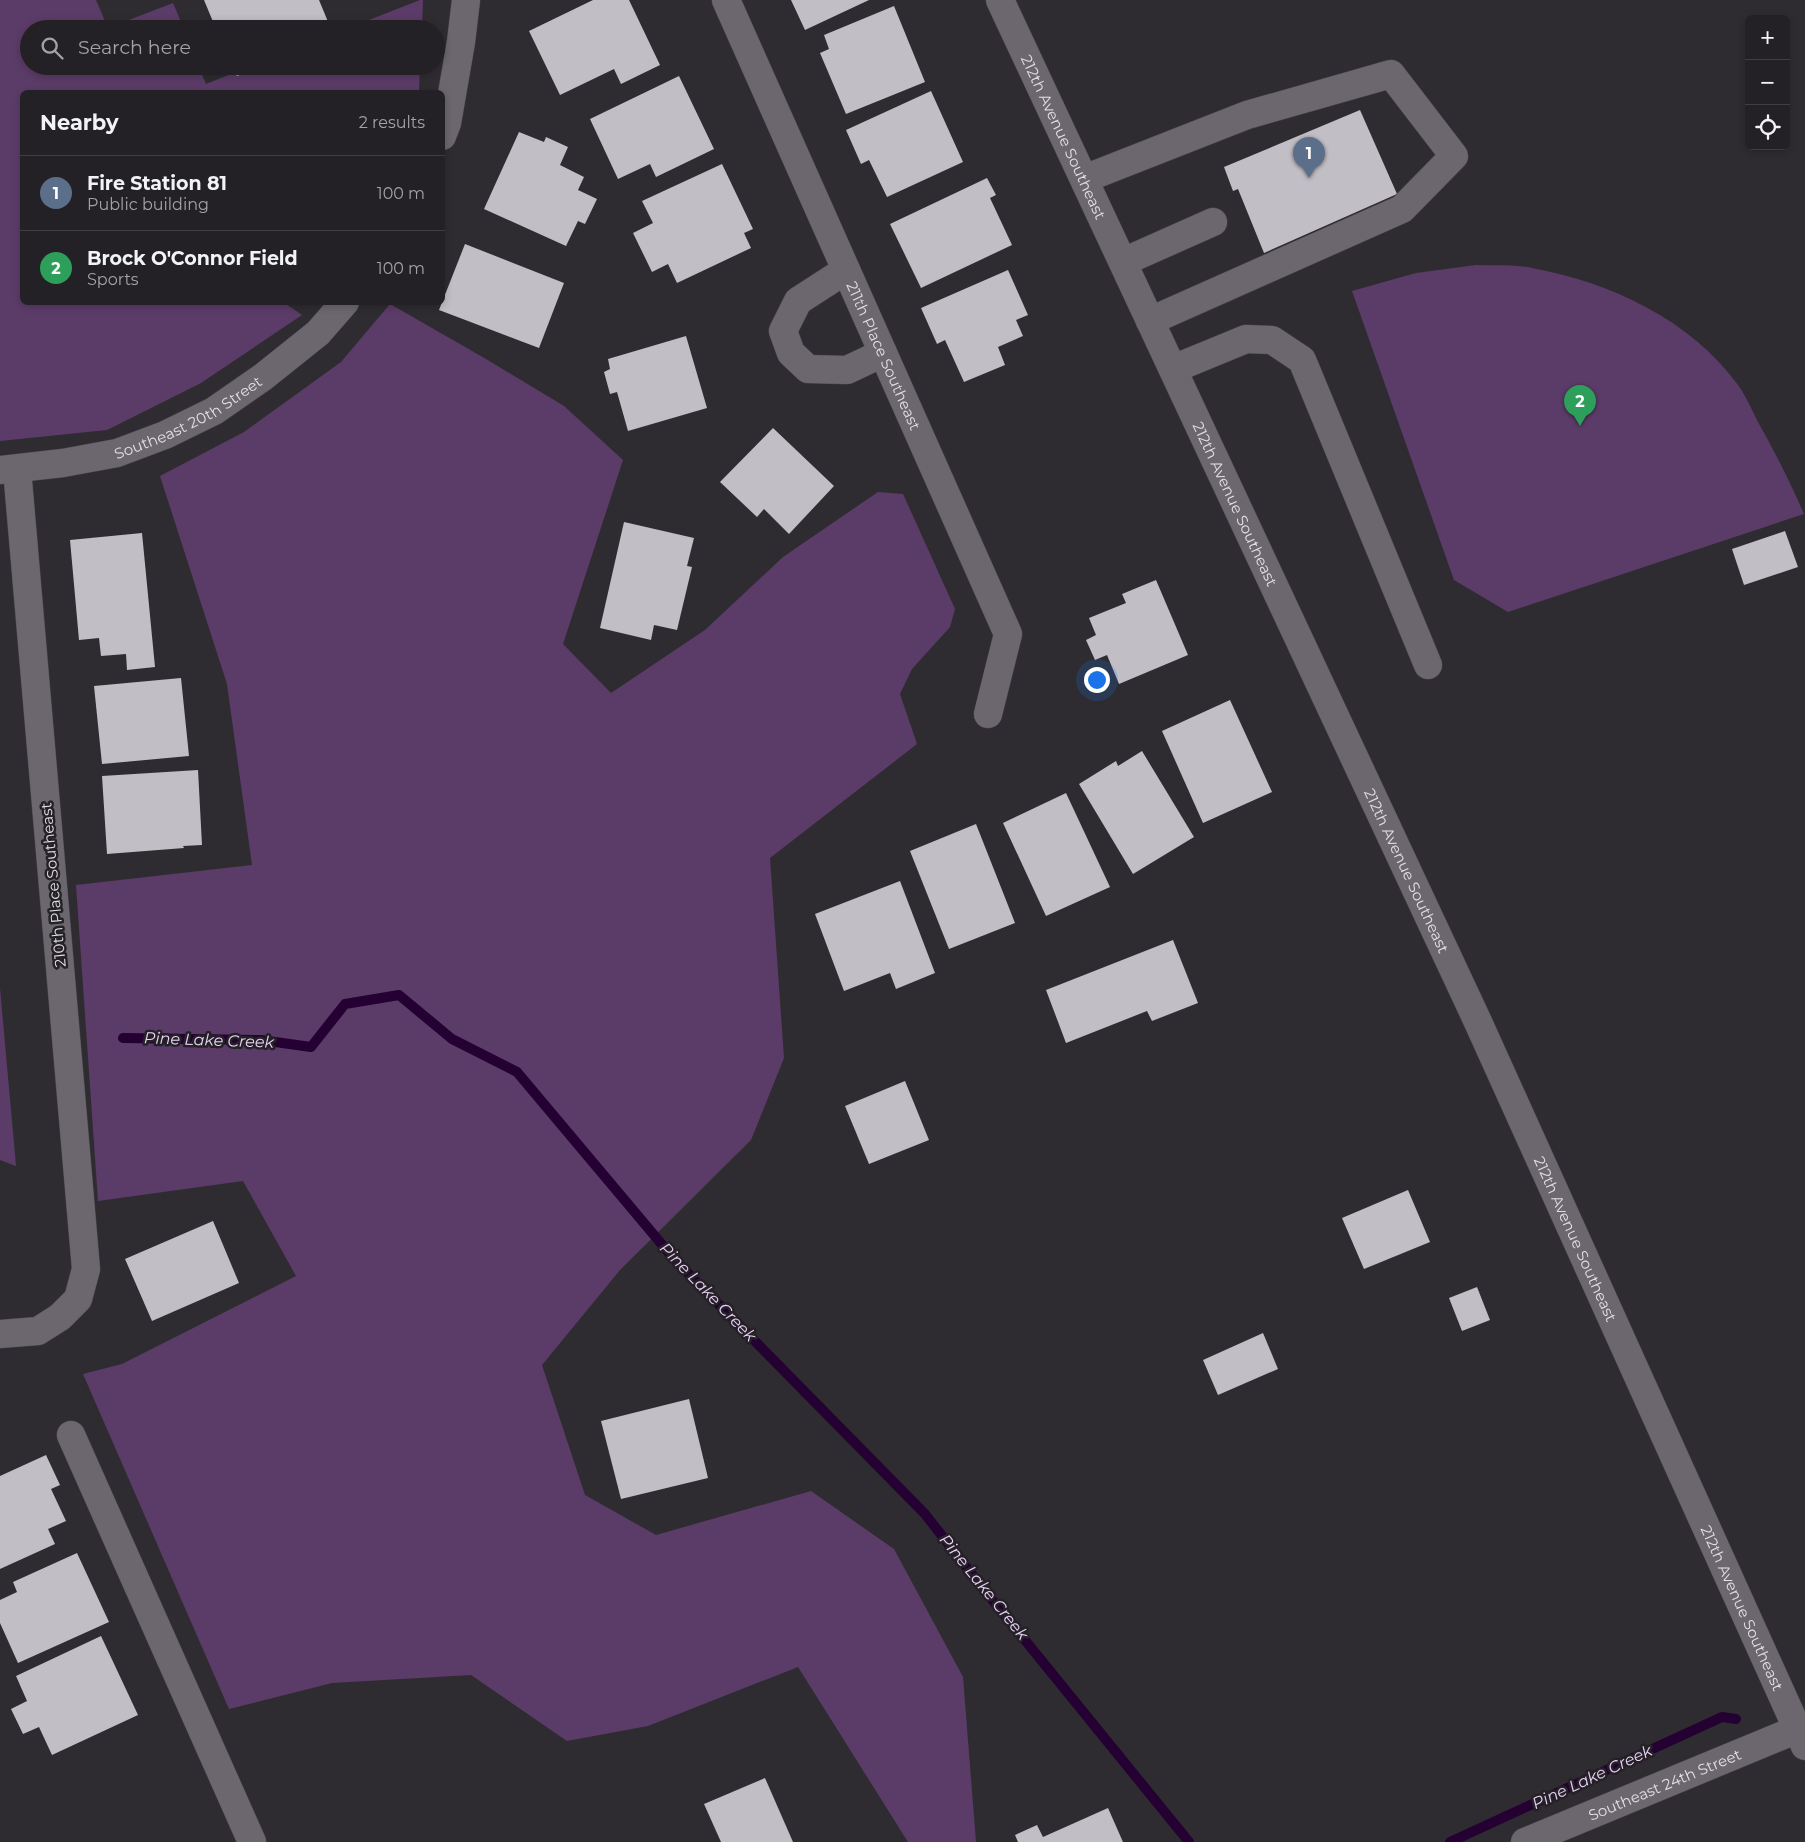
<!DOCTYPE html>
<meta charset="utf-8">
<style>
:root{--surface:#232125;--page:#2b292d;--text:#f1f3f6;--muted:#a3a3a7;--line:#403e42;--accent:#8c9099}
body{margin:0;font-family:Montserrat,sans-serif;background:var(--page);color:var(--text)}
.controls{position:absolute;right:15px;top:15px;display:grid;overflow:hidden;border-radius:8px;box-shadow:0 2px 8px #0003}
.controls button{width:45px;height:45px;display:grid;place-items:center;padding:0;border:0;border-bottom:1px solid var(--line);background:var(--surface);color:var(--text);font:25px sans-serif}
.you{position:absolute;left:1096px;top:679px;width:18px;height:18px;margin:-12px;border:4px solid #fff;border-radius:50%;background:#1a73e8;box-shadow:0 0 0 8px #1a73e833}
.badge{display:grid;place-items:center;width:32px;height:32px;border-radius:50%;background:var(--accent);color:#fff;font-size:16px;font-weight:700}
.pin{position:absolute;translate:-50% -41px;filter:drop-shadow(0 1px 2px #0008)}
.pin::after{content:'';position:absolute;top:26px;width:18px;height:15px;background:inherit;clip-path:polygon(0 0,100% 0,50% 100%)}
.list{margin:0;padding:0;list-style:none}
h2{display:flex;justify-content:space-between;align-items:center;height:65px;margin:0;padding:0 20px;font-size:21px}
h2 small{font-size:16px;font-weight:400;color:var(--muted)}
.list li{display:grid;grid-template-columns:32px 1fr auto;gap:15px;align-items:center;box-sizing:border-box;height:75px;padding:0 20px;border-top:1px solid var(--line)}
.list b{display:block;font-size:19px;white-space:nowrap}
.list p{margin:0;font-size:16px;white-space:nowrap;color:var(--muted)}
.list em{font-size:16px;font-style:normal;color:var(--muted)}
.icon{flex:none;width:28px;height:28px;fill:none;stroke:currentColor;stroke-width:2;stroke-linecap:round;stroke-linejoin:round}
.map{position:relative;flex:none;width:1805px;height:1842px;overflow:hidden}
.search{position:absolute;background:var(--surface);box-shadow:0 2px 8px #0003;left:20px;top:20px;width:425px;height:55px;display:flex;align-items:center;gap:12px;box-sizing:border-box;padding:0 18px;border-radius:28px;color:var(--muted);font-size:19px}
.panel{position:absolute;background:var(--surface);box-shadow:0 2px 8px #0003;left:20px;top:90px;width:425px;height:215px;border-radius:8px}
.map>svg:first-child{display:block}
</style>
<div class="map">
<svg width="1805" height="1842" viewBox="0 0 1805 1842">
<rect width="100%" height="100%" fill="#2f2c31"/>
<g fill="#5b3c68">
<polygon points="0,0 96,0 108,28 173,3 184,29 29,29 29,66 198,66 206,84 251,66 420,66 419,92 22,92 22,302 283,302 302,315 201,383 107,430 0,441"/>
<polygon points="420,0 423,0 422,29 346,29"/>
<path d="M1476,265c18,1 38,-1 56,3 78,14 159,52 206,117 8,11 14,25 20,37 17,30 32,60 46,92l-296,98 -54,-32 -102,-289 64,-18z"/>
<polygon points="390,304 486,359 564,406 623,460 563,644 611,693 705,630 783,557 878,492 903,494 955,609 950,627 912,669 900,694 917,744 770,858 784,1058 751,1140 620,1270 542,1365 585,1495 656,1535 811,1491 894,1549 963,1677 976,1842 908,1842 798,1667 648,1726 567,1741 471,1675 332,1683 229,1709 83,1374 122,1364 296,1276 243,1181 98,1201 76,885 252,865 227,684 160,476 244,432 341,362"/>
<polygon points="0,988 16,1166 0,1160"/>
</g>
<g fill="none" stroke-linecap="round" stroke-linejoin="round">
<g stroke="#250032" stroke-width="10">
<polyline points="123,1038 261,1040 311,1047 345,1004 399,995 452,1039 517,1072 675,1260 925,1514 985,1591 1189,1842"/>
<polyline points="1450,1842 1722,1717 1736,1719"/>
</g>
</g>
<g fill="#c2bec5">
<polygon points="204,0 319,0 331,29 216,29"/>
<polygon points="593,0 629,0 660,65 621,84 614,69 560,95 529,31"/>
<polygon points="791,0 869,0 805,30"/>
<polygon points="894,6 925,82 846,114 820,53 829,49 824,35"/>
<polygon points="232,66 261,66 237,76"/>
<polygon points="679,76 714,149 656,177 650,164 618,179 590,119"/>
<polygon points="931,91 963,162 887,197 869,160 861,164 846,130"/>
<polygon points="1360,110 1397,194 1264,253 1238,189 1233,191 1224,167"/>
<polygon points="519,132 544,142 546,137 568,147 560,165 584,177 578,190 597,199 585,224 578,221 566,246 484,209"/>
<polygon points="722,164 753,229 744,233 751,248 677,283 668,264 652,272 633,233 653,223 642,201"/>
<polygon points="987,178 996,195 990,198 1012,245 921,288 890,224"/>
<polygon points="465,244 564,283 539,348 439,310"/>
<polygon points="1008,270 1028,315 1016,320 1023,336 998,347 1005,365 964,382 945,340 937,344 921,308"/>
<polygon points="686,336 707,408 628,431 617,392 610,394 604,372 610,369 608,359"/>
<polygon points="773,428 834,486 789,534 764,509 757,517 720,482"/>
<polygon points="624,522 694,538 687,566 692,567 677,630 654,625 651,640 600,628"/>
<polygon points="1785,531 1798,567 1744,585 1732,549"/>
<polygon points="142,533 155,667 127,670 126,654 101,656 99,638 79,640 70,540"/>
<polygon points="1156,580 1188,655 1119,684 1107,655 1095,660 1086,640 1096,635 1089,618 1126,603 1122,594"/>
<polygon points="181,678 189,756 102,764 94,686"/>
<polygon points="1230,700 1272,792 1203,823 1162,731"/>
<polygon points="1142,751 1194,837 1133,874 1079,784 1116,761 1118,766"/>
<polygon points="198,770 202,845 183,846 184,848 107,854 102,776"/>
<polygon points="1066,793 1110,887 1046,916 1003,823"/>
<polygon points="976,824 1015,923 949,949 910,851"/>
<polygon points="900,881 935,973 896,989 890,973 844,991 815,914"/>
<polygon points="1173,940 1198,1003 1152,1021 1147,1011 1066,1043 1046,990"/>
<polygon points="905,1081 929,1140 869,1164 845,1106"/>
<polygon points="1408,1190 1430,1242 1364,1269 1342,1218"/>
<polygon points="213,1221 239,1283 152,1321 125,1259"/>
<polygon points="1477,1287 1490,1320 1462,1331 1449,1298"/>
<polygon points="1263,1333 1278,1369 1218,1395 1203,1360"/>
<polygon points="689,1399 708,1478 621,1499 601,1421"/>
<polygon points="46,1455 60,1485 51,1489 66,1521 48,1529 55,1544 0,1569 0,1476"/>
<polygon points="77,1553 109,1622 18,1663 0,1623 0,1600 17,1592 13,1582"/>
<polygon points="101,1636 138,1715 52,1755 39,1727 23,1734 11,1709 27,1701 16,1676"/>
<polygon points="765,1778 793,1842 721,1842 704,1804"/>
<polygon points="1108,1808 1123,1842 1018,1842 1015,1835 1037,1825 1043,1837"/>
</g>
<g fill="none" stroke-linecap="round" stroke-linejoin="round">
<defs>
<g id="minor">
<path id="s1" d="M726,0l282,634 -20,80"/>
<path id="s2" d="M1000,0l478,1022 327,724"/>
<polyline points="442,136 447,123 461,42 466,0"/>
<polyline points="1084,179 1247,115 1391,74 1454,156 1402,209 1150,321"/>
<polyline points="1123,262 1213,222"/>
<polyline points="846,270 798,301 783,331 791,353 808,369 847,370 883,353"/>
<polyline points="1173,369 1246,339 1272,340 1302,360 1428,665"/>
<path id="s3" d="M0,470l63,-7 54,-10 48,-18 49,-24 49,-34 55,-44 27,-31"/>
<polyline points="0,1334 38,1331 60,1317 78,1299 86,1269 17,469"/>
<polyline points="71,1435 252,1842"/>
<path id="s4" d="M1525,1842l280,-116"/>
</g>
</defs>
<use href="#minor" stroke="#4c494d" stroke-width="29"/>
<use href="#minor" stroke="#6c676e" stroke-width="28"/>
</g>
<g text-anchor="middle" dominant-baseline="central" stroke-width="5" stroke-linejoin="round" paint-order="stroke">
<g font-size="15" fill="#e1dfe2" stroke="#252227">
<text stroke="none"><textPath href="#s2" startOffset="151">212th Avenue Southeast</textPath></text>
<text stroke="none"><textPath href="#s1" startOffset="389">211th Place Southeast</textPath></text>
<text stroke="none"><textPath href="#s3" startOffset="198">Southeast 20th Street</textPath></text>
<text stroke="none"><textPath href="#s2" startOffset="556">212th Avenue Southeast</textPath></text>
<text stroke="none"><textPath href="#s2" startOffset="961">212th Avenue Southeast</textPath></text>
<text transform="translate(53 885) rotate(-95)">210th Place Southeast</text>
<text stroke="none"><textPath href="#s2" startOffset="1366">212th Avenue Southeast</textPath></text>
<text stroke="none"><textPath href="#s2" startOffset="1771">212th Avenue Southeast</textPath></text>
<text stroke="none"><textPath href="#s4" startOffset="151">Southeast 24th Street</textPath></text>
</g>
<g font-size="16" font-style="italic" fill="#ebd1f8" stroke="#252227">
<text transform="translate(209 1040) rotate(2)">Pine Lake Creek</text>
<text transform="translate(708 1292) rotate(46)">Pine Lake Creek</text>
<text transform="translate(984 1587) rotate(51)">Pine Lake Creek</text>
<text transform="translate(1592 1777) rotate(-25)">Pine Lake Creek</text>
</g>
</g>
</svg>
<div class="controls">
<button>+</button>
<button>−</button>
<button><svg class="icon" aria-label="locate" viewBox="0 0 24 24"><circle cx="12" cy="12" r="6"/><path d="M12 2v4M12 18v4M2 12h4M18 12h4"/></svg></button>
</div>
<div class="you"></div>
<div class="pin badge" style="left:1309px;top:178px;background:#5c6f8a">1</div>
<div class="pin badge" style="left:1580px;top:426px;background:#2e9e5b">2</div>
<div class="search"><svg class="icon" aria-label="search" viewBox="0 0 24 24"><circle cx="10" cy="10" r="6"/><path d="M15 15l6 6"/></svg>Search here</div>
<section class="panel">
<h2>Nearby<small>2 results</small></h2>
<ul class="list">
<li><span class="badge" style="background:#5c6f8a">1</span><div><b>Fire Station 81</b><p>Public building</p></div><em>100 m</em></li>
<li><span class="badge" style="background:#2e9e5b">2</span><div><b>Brock O'Connor Field</b><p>Sports</p></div><em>100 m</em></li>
</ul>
</section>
</div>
